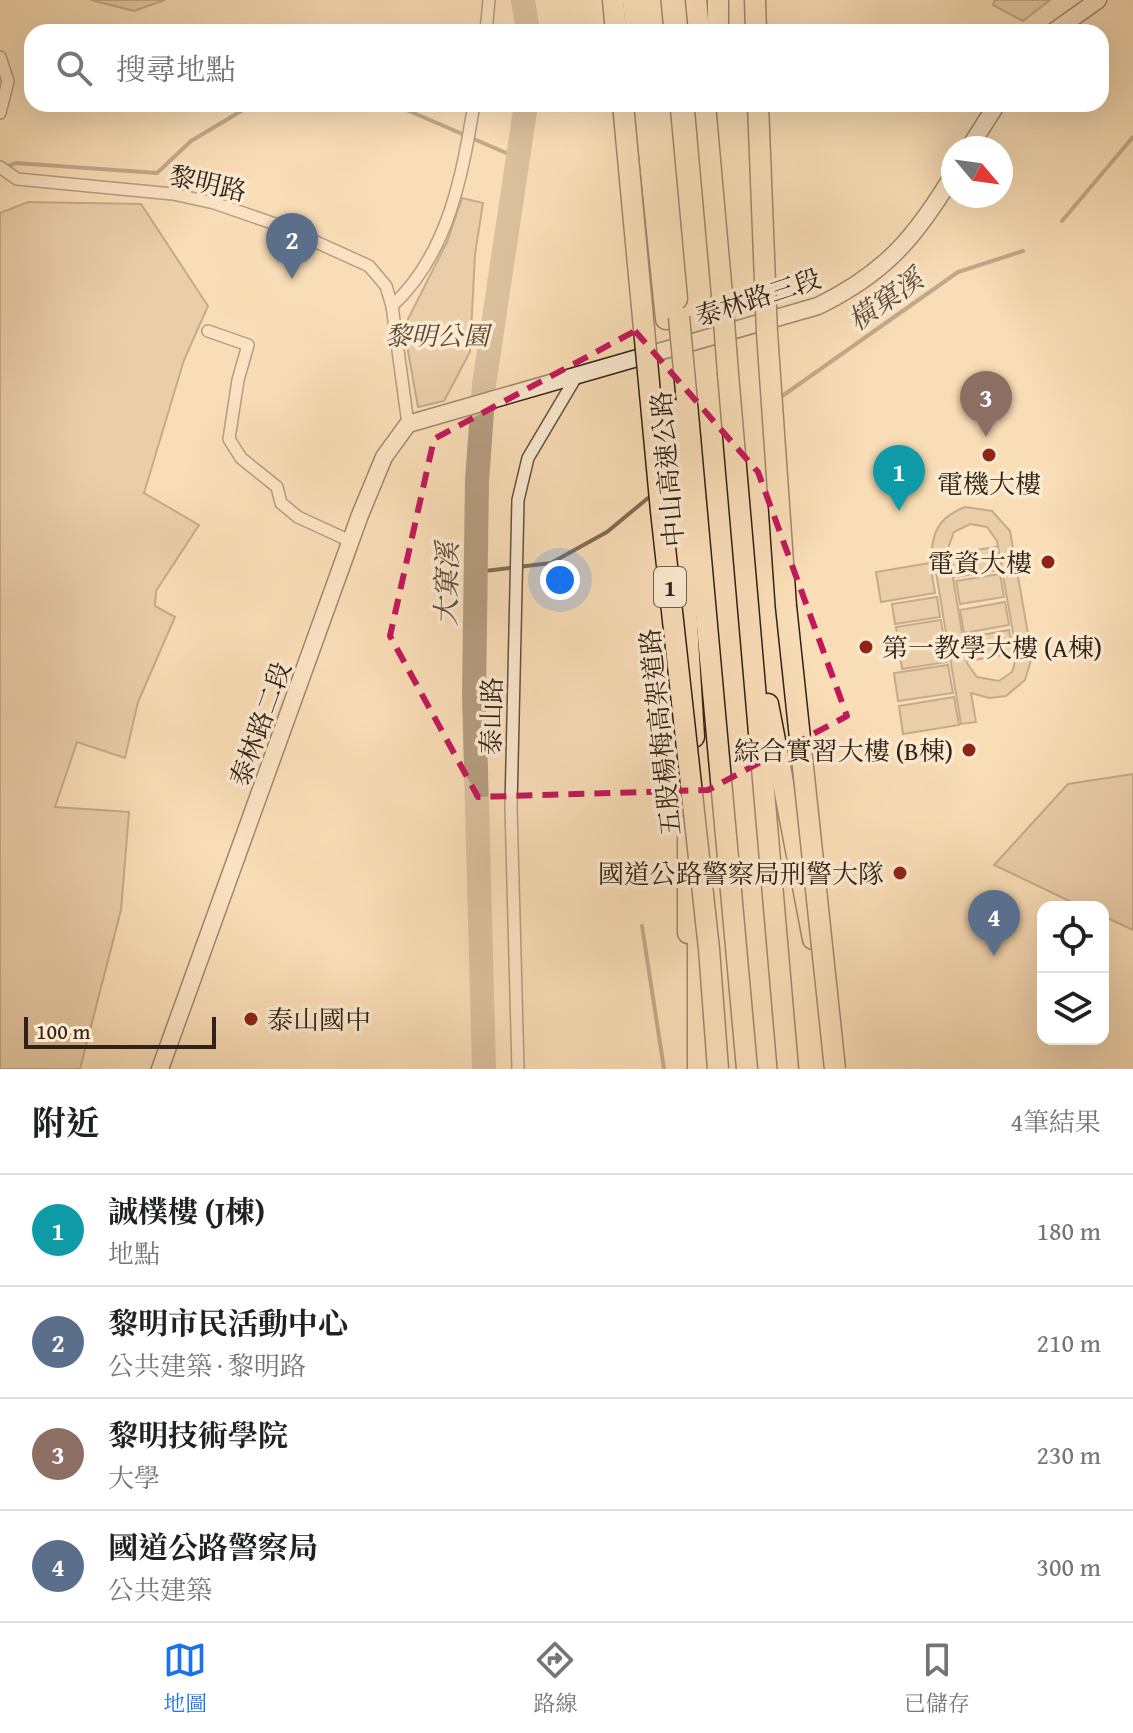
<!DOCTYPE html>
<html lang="zh-TW">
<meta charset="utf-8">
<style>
:root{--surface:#fff;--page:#f6f6f6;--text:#202124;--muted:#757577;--line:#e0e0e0;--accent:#1a73e8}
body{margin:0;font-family:"Gentium Book Plus","Noto Serif TC",serif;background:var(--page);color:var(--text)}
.controls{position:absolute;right:24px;bottom:24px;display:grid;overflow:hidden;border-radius:16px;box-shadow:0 8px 32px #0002}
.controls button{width:72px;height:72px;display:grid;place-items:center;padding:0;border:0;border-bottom:2px solid var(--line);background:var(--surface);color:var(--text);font:40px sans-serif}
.compass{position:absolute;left:941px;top:136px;width:72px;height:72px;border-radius:50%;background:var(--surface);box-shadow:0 8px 32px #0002;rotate:119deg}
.scale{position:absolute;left:24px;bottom:20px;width:192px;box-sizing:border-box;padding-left:8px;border:4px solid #302216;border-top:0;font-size:22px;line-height:28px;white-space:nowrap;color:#302216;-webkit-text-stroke:6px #fbe9d0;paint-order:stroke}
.you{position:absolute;left:560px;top:580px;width:28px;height:28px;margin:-20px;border:6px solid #fff;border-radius:50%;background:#1a73e8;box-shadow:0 0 0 12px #1a73e833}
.badge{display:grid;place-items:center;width:52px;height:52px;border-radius:50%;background:var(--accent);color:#fff;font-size:26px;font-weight:700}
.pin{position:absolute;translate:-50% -66px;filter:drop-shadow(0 2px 4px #0008)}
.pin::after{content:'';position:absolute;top:42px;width:28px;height:24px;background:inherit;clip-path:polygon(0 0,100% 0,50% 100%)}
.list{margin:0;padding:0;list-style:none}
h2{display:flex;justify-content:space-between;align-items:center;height:104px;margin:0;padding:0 32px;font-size:34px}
h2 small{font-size:26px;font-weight:400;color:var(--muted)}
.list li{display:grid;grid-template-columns:52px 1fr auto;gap:24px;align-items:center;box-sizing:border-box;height:112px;padding:0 32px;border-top:2px solid var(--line)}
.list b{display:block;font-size:30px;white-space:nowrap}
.list p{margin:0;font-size:26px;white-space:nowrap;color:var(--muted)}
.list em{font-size:26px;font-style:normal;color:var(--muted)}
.icon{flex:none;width:44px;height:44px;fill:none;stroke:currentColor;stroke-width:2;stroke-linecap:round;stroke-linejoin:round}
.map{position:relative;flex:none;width:1133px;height:1069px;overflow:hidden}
.search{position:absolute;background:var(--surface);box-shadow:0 8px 32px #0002;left:24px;right:24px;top:24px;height:88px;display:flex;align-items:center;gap:20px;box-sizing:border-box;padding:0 28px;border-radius:24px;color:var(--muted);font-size:30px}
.sheet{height:552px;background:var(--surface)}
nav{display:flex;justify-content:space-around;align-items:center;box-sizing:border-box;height:112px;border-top:2px solid var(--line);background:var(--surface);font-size:22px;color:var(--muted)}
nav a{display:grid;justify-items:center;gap:4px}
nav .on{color:var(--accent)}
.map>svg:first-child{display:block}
</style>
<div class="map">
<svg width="1133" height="1069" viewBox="0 0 1133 1069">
<rect width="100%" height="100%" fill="#f9ddb7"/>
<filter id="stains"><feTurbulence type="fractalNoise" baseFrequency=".0025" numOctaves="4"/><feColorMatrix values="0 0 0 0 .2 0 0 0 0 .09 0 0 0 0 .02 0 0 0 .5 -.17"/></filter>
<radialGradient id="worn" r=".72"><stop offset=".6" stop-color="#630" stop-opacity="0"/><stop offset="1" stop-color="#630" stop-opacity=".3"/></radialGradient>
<g fill="#d7bd9c" stroke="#847059" stroke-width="2" fill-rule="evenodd">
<polygon points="91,0 165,0 134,11"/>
<polygon points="995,0 1050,0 1023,21 993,5"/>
<polygon points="462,198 483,203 475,254 470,352 444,401 418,407 405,334 407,321 447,242"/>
<polygon points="28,202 141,204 208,306 184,360 144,493 199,525 156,591 155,606 175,617 138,702 125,758 77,742 55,807 129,812 121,910 80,1069 0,1069 0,213"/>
<path d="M965,507l27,4 18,20 22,126 -7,23 -19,16 -17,2 -18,-5 5,29 -15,2 -29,-176c2,-22 13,-33 33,-41zM970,524l17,3 10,14 20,114 -5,17 -13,9 -22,-4 -10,-14 -19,-115 6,-16z"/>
<polygon points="996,547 999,570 955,577 951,554"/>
<polygon points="930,563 935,593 881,602 876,572"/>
<polygon points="1000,574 1004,597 960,604 956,581"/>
<polygon points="937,597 940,617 895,624 892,604"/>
<polygon points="1005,602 1009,625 964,633 960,610"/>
<polygon points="941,620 944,640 899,647 896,627"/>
<polygon points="1009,630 1013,653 969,661 965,638"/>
<polygon points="944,642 947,662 902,669 899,649"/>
<polygon points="948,665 953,693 898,701 894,673"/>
<polygon points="954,697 959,725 903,734 899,706"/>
<polygon points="1133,774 1133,930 1103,916 1103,907 1082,907 994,865 1068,784"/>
</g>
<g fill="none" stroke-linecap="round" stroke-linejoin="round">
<g stroke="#806c56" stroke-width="4">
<polyline points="393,104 520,159"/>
<polyline points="6,167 16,163 157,173 191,141 253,104"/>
<polyline points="1062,221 1133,137"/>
<polyline points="778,399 958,272 1023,251"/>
<polyline points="476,572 551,563 607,532 648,498"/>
<polyline points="642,926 664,1069"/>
</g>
<g stroke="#b59d80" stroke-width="24">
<polyline points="523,0 528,32"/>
<polyline points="484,1069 474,695 477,480 484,385 526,104"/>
</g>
<defs>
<g id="minor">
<polyline points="486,32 489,0"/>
<polyline points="0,57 8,81 0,113"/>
<polyline points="0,167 17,179 173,194 214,203 281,226 369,266 386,286 392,306 408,424"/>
<path d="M392,306c56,-52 70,-129 82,-202"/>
<polyline points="208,331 248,345 238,380 229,439 241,458 277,487 281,503 298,517 350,541"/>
<polyline points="518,1069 511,807 518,500 528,458 576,377"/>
</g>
<g id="secondary">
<polyline points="1053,32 1098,0"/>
<polyline points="969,148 997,104"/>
<path d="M160,1069l200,-554 24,-58 24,-33 410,-118c67,-33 97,-68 135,-131"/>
</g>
<g id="motorway">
<polyline points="613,0 616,32"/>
<polyline points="633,0 636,32"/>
<polyline points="650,0 653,32"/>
<polyline points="696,0 699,32"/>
<polyline points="718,0 718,32"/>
<polyline points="755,0 756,32"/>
<polyline points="644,104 666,319"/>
<polyline points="659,104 677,299"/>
<polyline points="705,104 722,295"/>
<polyline points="728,374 788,1069"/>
<polyline points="686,392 747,1069"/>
<polyline points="674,410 694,737"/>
<polyline points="768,704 813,939"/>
<polyline points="698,917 698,1069"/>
<polyline points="688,933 688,825"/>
</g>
</defs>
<use href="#minor" stroke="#62513e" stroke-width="14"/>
<use href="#secondary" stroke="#302216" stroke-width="19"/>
<use href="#motorway" stroke="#302216" stroke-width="23"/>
<use href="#minor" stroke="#fbe9d0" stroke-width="11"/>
<use href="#secondary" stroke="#fbe9d0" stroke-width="16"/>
<use href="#motorway" stroke="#f9ddb7" stroke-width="20"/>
<defs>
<g id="motorway-bridge">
<polyline points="623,104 661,511 709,949 718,1069"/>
<polyline points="758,104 767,333 786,606 835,1069"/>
<polyline points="722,295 728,374"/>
<polyline points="679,317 686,392"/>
</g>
</defs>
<use href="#motorway-bridge" stroke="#302216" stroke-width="23" stroke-linecap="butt"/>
<use href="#motorway-bridge" stroke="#f9ddb7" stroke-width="20"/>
</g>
<path d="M0 0H1133V1069H0ZM635,331l123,141 89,244 -139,74 -230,7 -88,-161 44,-197z" fill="#f9ddb7" fill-opacity=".55" fill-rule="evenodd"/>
<path fill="none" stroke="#c2185b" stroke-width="6" stroke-dasharray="16 10" stroke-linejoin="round" d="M635,331l123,141 89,244 -139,74 -230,7 -88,-161 44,-197z"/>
<g fill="#8f2418" stroke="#fbe9d0" stroke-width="3">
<circle cx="989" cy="455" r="8"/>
<circle cx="1048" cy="562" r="8"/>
<circle cx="866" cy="647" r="8"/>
<circle cx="969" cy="750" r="8"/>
<circle cx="900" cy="873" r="8"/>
<circle cx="251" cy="1019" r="8"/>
</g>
<g text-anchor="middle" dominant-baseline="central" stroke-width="7" stroke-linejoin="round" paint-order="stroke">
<rect fill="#fbe9d0" stroke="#6d5e4e" stroke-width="2" x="654" y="567" width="32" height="40" rx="6"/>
<g font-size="24" font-weight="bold" fill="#302216">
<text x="670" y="587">1</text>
</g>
<g font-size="26" fill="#302216" stroke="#fbe9d0">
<text transform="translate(208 183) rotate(13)">黎明路</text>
<text transform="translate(758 297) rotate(-18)">泰林路三段</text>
<text transform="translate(667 469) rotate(-95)">中山高速公路</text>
<text transform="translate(491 716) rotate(-89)">泰山路</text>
<text transform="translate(260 724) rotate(-70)">泰林路二段</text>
<text transform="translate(660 732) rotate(-96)">五股楊梅高架道路</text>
</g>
<g font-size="26" font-style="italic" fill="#5a4938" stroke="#fbe9d0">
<text x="437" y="335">黎明公園</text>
</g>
<g font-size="26" fill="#302216" stroke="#fbe9d0" text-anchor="end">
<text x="989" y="483" text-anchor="middle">電機大樓</text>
<text x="1032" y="562">電資大樓</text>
<text x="882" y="647" text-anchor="start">第一教學大樓 (A棟)</text>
<text x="953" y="750">綜合實習大樓 (B棟)</text>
<text x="884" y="873">國道公路警察局刑警大隊</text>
<text x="267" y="1019" text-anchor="start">泰山國中</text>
</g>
<g font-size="28" font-style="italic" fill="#5f4d3b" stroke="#fbe9d0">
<text transform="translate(885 299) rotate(-35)">橫窠溪</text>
<text transform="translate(446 584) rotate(-89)">大窠溪</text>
</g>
</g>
<rect width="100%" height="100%" filter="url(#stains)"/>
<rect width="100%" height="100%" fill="url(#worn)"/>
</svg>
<div class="controls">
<button><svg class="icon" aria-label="locate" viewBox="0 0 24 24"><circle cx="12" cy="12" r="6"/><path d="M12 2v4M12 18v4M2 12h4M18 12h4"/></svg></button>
<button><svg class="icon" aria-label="layers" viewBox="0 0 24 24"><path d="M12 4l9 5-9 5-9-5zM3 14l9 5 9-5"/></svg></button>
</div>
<svg class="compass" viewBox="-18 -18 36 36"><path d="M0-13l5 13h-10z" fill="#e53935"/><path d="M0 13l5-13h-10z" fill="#757577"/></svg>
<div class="scale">100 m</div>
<div class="you"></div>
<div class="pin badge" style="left:899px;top:511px;background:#0f9aa8">1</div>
<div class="pin badge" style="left:292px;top:279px;background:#5c6f8a">2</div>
<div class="pin badge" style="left:986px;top:437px;background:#8d6e63">3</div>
<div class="pin badge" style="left:994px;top:956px;background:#5c6f8a">4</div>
<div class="search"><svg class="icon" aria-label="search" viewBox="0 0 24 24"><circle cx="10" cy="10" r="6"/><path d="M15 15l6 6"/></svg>搜尋地點</div>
</div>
<section class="sheet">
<h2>附近<small>4筆結果</small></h2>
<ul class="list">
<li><span class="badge" style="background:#0f9aa8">1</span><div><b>誠樸樓 (J棟)</b><p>地點</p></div><em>180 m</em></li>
<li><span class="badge" style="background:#5c6f8a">2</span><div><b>黎明市民活動中心</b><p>公共建築 · 黎明路</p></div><em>210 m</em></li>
<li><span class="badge" style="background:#8d6e63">3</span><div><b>黎明技術學院</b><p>大學</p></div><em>230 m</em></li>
<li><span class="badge" style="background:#5c6f8a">4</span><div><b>國道公路警察局</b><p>公共建築</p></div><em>300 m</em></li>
</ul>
</section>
<nav>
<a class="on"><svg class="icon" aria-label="map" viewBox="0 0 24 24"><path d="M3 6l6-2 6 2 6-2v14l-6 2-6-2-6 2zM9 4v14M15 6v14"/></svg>地圖</a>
<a><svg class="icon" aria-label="directions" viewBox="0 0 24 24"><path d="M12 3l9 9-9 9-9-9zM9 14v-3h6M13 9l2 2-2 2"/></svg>路線</a>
<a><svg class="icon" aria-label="saved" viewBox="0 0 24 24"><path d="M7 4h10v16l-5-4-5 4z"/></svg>已儲存</a>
</nav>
